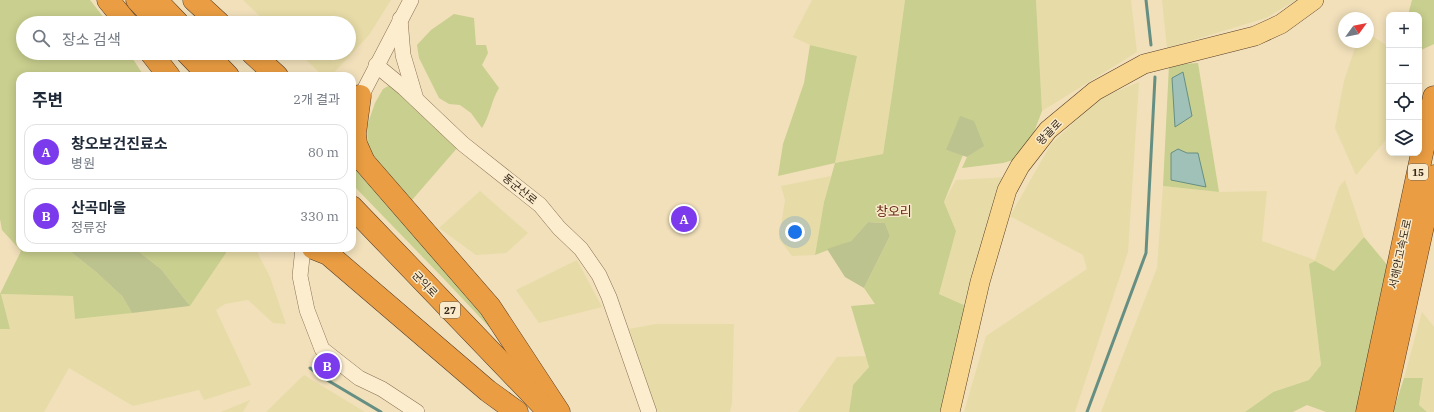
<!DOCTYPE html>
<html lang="ko">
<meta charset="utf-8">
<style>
:root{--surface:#fff;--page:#f2f2f3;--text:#1f2937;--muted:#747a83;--line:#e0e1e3;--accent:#7c3aed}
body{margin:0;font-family:"IBM Plex Serif","Noto Sans KR",serif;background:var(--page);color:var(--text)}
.controls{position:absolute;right:12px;top:12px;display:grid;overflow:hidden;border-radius:8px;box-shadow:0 2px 10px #0003}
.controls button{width:36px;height:36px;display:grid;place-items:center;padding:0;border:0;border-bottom:1px solid var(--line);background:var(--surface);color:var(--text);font:20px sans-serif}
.compass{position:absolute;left:1338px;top:12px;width:36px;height:36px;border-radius:50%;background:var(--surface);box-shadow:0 2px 10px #0003;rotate:57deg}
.you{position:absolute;left:795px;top:232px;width:14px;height:14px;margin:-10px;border:3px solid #fff;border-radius:50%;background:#1a73e8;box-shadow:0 0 0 6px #1a73e833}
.badge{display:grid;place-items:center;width:26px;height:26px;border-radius:50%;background:var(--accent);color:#fff;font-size:13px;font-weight:700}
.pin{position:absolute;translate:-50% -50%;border:2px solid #fff;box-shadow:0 1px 4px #0006}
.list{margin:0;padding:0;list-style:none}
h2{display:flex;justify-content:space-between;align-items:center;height:52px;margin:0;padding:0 16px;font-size:17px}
h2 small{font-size:13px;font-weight:400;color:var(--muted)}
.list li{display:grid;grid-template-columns:26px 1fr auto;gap:12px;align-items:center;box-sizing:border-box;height:56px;margin:0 8px 8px;padding:0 8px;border:1px solid var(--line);border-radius:12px}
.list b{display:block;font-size:15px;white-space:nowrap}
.list p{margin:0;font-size:13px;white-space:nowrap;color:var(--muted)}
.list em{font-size:13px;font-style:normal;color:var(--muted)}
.icon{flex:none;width:22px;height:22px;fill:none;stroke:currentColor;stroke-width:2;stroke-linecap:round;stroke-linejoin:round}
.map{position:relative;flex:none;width:1434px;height:412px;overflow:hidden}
.search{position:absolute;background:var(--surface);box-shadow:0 2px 10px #0003;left:16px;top:16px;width:340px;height:44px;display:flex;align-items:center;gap:10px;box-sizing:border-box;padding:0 14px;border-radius:22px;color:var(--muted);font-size:15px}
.panel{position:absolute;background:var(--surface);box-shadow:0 2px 10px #0003;left:16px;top:72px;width:340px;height:180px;border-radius:12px}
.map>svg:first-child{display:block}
</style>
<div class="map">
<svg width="1434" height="412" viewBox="0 0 1434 412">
<rect width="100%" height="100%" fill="#f1e0ba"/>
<g fill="#e7dca7">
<polygon points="243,0 391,0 369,35 331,76 323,76 299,53 349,53 349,23 267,23"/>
<polygon points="812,0 905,0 893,88 883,154 835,163 857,56 810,45 793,37"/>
<polygon points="1036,0 1131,0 1137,52 1042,111"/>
<polygon points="1162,0 1296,0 1266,18 1167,48"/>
<polygon points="1368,33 1389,47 1389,126 1385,141 1356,175 1335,128 1344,81 1357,42 1368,42"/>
<polygon points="1139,82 1128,252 1075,412 964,412 986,336 1087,269 1083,255 1010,216 1051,144 1100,98"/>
<polygon points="831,176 824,202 815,255 792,256 779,239 785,200 781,186"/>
<polygon points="1007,177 966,306 939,294 956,231 944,202 956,180"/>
<polygon points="1345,180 1364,237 1334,271 1315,261 1309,264 1321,365 1309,380 1273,392 1245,412 1101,412 1157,268 1163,186 1219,192 1267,191 1262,241 1315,260 1339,187"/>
<polygon points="480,191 528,233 506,253 476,255 439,228"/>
<polygon points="226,248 255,248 270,277 286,324 273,323 248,300 225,304 216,310 251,385 204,400 199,390 133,406 69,368 44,412 0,412 0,329 10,329 1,294 73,296 75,319 190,306 226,253"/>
<polygon points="577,260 602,307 539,323 516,290"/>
<polygon points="1422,312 1434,327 1434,412 1427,412 1419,405 1423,378 1404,378"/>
<polygon points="656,324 734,324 732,404 730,412 657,412 629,329"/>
<polygon points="867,356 869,367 853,385 849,412 798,412 837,357"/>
<polygon points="304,375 365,412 266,412"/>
<polygon points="250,400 243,412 221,412"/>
</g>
<g fill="#c9cf8e">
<polygon points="0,0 90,0 108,23 23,23 23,53 129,53 144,76 20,76 20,182 16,206 20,212 20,248 66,248 96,272 122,296 132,313 75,319 73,296 1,294 10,329 0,329 0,294 21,251 2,230 0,219"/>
<polygon points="905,0 1036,0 1042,111 1034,132 1017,159 1003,163 962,168 967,157 983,146 946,150 963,155 944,202 956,231 939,294 966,306 947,412 849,412 853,385 869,367 851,306 875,304 864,288 890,236 885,223 868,222 851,241 815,255 824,202 835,163 778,176 783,144 804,83 810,45 857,56 835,163 883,154 893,88"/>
<polygon points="1412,0 1434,0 1434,44 1419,51 1419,15 1408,15"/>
<path d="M454,14l20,4 2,27h10l2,8 -6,12 17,23c-8,13 -9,28 -17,40l-11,-15 -11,-8 -11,-1 -10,-6 -20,-40 -2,-13 14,-15z"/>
<polygon points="1198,63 1219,192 1163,186 1169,65"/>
<polygon points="390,85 458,147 412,200 381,167 368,151 367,126 375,103 383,89"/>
<polygon points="365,169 539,380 444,279 352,184 352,172"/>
<polygon points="1364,237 1389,267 1358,405 1355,412 1326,412 1307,405 1293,412 1245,412 1273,392 1309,380 1321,365 1309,264 1315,261 1334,271"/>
<polygon points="134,248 226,248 226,253 190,306 161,269"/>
<polygon points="1404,378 1423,378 1419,405 1427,412 1393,412"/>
</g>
<g fill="#bdc38e">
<polygon points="960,116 974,121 984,146 967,157 946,150"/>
<polygon points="868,222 885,223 890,236 864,288 845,277 827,249 851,241"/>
<polygon points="66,248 134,248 161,269 190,306 132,313 122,296 96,272"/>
</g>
<g fill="#9fc1b7" stroke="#668f84">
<polygon points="1183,72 1192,116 1175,127 1172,78"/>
<polygon points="1178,149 1187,153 1198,153 1206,187 1171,180 1171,153"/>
</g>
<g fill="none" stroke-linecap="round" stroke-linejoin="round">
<g stroke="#668f84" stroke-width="3">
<polyline points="1146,0 1151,45"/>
<polyline points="310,368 322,377 381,412"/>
<polyline points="1087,412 1146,253 1155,77"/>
</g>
<defs>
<g id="minor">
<polyline points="400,19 403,55 416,99"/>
<polyline points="376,65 404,88 463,144 540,205 559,228 581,249 599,275 609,297 649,412"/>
<polyline points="357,104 411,0"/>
<polyline points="303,248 300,276 307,310 322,349 359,378 382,389 417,412"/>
</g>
<polyline id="major" points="950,412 980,282 1007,190 1020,166 1048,130 1095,91 1144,64 1255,36 1281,24 1314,0"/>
<g id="highway">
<polyline points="108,0 127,23"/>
<polyline points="137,0 159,23"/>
<polyline points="156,0 178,23"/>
<polyline points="194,0 219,23"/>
<polyline points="151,53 169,76"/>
<polyline points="187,53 209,76"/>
<polyline points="206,53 228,76"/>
<polyline points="252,53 277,76"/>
<polyline points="352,98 360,96 355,133 356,144 364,162"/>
<polyline points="352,153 364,162 490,307 559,412"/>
<polyline points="352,207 545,408"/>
<polyline points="313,248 328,254 488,391 517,412"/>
<polyline points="1367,412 1434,97"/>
<polyline points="1382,412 1434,176"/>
</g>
</defs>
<use href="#minor" stroke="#896f53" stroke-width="16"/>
<use href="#major" stroke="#563d28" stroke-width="20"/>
<use href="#highway" stroke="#563d28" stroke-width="23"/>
<use href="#minor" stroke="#fcedce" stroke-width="15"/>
<use href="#major" stroke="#f9d68d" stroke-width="19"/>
<use href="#highway" stroke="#ea9d42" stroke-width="22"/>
</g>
<g text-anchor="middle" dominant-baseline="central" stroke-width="3" stroke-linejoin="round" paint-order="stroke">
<g fill="#f8eaca" stroke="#71624f" stroke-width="1">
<rect x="1408" y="164" width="20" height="16" rx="3"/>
<rect x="440" y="302" width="20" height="16" rx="3"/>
</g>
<g font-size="10" font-weight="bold" fill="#37271a">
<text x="1418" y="172">15</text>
<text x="450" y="310">27</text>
</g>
<g font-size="11" fill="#37271a" stroke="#f8eaca">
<text transform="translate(1049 132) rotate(-46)">왕골로</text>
<text transform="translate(520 189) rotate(39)">동군산로</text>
<text transform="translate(1400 254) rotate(-78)">서해안고속도로</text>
<text transform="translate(425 284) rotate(46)">군익로</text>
</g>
<g font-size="13" fill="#672516" stroke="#f8eaca">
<text x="894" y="211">창오리</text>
</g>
</g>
</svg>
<div class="controls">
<button>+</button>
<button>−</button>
<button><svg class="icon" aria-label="locate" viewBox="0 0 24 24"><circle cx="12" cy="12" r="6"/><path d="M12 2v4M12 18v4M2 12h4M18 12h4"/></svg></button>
<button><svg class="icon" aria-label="layers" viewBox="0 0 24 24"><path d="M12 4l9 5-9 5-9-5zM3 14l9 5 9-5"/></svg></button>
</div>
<svg class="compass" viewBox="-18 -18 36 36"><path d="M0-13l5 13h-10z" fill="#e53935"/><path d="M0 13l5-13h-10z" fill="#747a83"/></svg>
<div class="you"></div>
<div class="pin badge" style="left:684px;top:219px">A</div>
<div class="pin badge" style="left:327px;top:366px">B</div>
<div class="search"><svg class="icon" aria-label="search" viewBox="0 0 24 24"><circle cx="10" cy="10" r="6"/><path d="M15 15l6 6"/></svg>장소 검색</div>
<section class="panel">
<h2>주변<small>2개 결과</small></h2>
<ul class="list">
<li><span class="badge">A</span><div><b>창오보건진료소</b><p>병원</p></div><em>80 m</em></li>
<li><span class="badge">B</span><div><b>산곡마을</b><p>정류장</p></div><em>330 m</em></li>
</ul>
</section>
</div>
